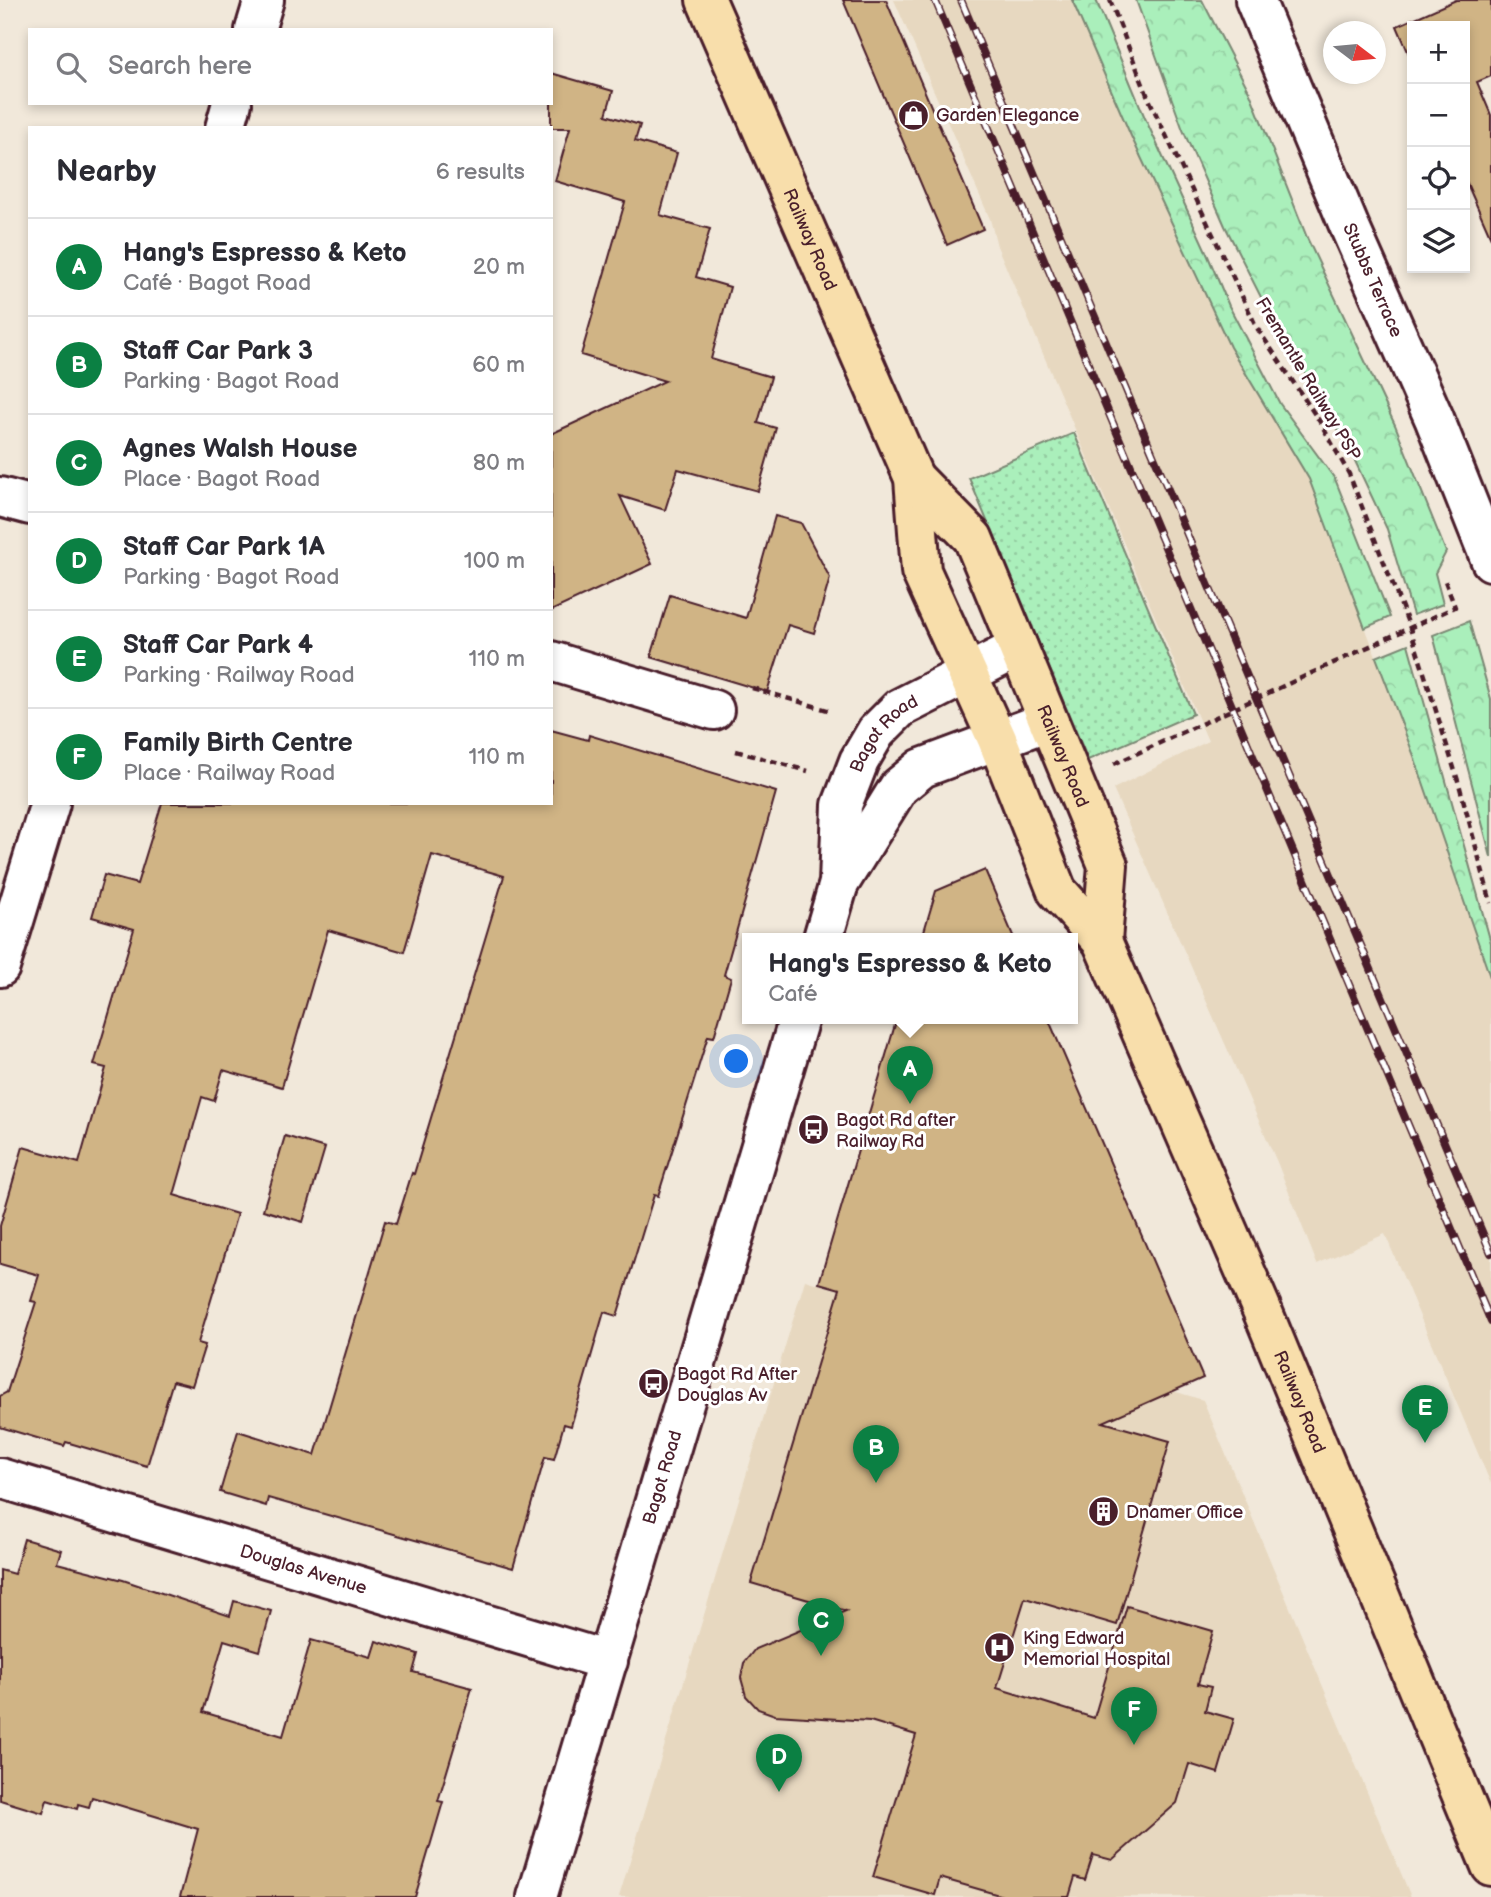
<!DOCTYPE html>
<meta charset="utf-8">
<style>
:root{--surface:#fff;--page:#f7f7f7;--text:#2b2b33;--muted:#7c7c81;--line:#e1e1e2;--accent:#0b8043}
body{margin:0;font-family:"Balsamiq Sans",sans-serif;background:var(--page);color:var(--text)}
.controls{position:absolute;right:21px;top:21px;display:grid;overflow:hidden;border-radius:0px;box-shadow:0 4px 10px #0003}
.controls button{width:63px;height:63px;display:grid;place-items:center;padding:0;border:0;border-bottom:2px solid var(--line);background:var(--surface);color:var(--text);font:35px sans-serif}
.compass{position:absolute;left:1323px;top:21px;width:63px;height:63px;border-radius:50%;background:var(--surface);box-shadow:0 4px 10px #0003;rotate:106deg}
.you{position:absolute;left:737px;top:1062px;width:24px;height:24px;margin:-18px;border:5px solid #fff;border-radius:50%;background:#1a73e8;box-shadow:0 0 0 10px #1a73e833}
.badge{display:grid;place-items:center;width:46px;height:46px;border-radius:50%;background:var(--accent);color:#fff;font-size:23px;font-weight:700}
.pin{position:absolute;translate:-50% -58px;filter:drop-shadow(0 2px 4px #0008)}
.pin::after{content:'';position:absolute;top:37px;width:24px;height:21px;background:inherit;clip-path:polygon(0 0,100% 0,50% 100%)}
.popup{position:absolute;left:742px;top:933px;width:336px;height:91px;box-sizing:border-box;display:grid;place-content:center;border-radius:0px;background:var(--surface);filter:drop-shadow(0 2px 5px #0005);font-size:23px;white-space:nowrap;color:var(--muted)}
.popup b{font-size:26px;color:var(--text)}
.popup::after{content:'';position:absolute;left:50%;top:100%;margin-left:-14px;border:14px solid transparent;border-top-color:var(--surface)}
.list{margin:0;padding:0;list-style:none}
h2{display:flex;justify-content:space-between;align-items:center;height:91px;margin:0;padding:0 28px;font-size:30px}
h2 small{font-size:23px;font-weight:400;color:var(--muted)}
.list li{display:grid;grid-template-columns:46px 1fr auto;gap:21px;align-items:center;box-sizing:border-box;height:98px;padding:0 28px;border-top:2px solid var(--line)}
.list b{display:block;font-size:26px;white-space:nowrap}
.list p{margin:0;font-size:23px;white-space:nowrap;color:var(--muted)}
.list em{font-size:23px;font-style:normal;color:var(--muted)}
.icon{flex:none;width:38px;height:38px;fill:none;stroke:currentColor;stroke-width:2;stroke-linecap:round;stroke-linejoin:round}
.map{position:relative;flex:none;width:1491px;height:1897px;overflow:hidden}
.search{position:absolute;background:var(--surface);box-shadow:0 4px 10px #0003;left:28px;top:28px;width:525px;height:77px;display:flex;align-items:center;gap:18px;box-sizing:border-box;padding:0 24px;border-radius:0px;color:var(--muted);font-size:26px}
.panel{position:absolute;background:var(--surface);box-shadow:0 4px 10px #0003;left:28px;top:126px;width:525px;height:679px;border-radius:0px}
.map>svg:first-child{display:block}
</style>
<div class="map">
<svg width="1491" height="1897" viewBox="0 0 1491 1897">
<defs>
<pattern id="grass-dots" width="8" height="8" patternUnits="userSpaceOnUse" patternTransform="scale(1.75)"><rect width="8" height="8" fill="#aaefbb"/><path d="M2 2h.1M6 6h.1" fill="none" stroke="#94cca1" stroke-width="1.8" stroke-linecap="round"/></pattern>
<pattern id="forest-crowns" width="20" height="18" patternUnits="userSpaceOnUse" patternTransform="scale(1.75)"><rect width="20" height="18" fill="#aaefbb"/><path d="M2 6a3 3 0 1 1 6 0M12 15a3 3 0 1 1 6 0" fill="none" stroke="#94cca1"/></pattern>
</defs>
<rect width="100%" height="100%" fill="#f1e8da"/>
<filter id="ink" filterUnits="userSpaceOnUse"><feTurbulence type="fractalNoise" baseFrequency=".0143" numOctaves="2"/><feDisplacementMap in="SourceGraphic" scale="14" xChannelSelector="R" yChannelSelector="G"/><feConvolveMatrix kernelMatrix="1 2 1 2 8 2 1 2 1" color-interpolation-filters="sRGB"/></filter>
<g filter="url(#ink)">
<g fill="#e7d8c0">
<polygon points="894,0 1072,0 1131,136 1230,347 1309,479 1414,756 1491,980 1491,1484 1385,1234 1317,1264 1277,1162 1113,789 1208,741 997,246 990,219"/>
<polygon points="805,1280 1203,1400 1411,1897 619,1897"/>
</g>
<polygon fill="url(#grass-dots)" stroke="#7a8773" stroke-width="2" points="1074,433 1193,714 1088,760 969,478"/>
<g fill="url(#forest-crowns)" stroke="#7a8773" stroke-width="2">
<polygon points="1072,0 1096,0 1145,118 1205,249 1229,306 1280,404 1335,479 1390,617 1365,628 1309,479 1230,347 1131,136"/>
<polygon points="1136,0 1202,0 1250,93 1308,240 1395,425 1446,552 1435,573 1443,604 1413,615 1387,529 1348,446 1267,309 1225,226 1183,130"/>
<polygon points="1469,621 1491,699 1491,857 1433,635"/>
<polygon points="1408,644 1491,943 1491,980 1414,756 1376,657"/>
</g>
<g fill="#d0b485" stroke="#4a1f2b" stroke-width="2">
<polygon points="843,0 886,0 983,229 947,245"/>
<polygon points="1456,0 1491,0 1491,76 1477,82 1491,115 1491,238 1465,179 1465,26 1412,26 1412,61 1397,26"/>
<polygon points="551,73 613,91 606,115 640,125 635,141 677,153 660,215 710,229 696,277 730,287 711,359 771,377 758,423 776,428 758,491 678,469 665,510 620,496 652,564 551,611 551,434 665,381 581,355 625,202 555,181 570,128 551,128"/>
<polygon points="775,516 801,523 830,578 814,633 788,625 767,692 651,657 670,595 746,618"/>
<polygon points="551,730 588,740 589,735 776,792 724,975 731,978 714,1037 708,1036 658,1196 654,1195 617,1316 604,1312 571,1426 564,1424 554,1459 545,1457 513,1568 268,1498 266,1506 220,1492 238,1431 315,1455 385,1221 396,1224 412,1173 414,1174 504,876 432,855 404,952 328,930 282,1087 223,1070 214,1101 202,1097 174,1195 237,1214 198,1343 205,1345 192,1386 173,1381 147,1466 66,1442 64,1446 0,1427 0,1396 7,1392 36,1302 31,1301 39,1275 0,1264 0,1226 23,1147 79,1163 106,1068 94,1065 134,929 92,917 104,875 137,884 162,803 551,803"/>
<polygon points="985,870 1014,938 922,938 936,891"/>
<polygon points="897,1018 1048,1018 1203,1378 1103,1422 1170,1441 1117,1625 1025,1598 997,1688 1094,1718 1127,1606 1213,1631 1198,1684 1211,1687 1205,1711 1234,1719 1218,1773 1189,1764 1177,1803 1112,1860 1093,1855 1085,1880 1075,1877 1069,1897 1006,1897 940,1878 935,1895 873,1877 916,1735 870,1721 775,1715 758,1709 746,1696 741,1678 744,1663 755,1649 846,1611 751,1583 840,1289 819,1283"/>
<polygon points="285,1136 325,1148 303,1222 263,1210"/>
<polygon points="24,1539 61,1550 57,1563 123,1580 230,1616 234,1601 271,1611 260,1651 224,1640 203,1712 283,1736 311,1640 371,1657 376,1641 418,1654 413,1672 472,1688 438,1801 443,1802 415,1897 180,1897 198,1829 92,1797 89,1807 78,1804 77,1809 47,1800 43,1813 0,1800 0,1570 14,1574"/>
</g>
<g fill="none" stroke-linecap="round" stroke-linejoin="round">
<defs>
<g id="minor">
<polyline points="255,30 264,0"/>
<polyline points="225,128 232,103"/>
<polyline points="0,497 30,505"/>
<polyline points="551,661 714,710"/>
<polyline points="0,967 50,803"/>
<path id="s1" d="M0,1478l608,183"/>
</g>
<g id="tertiary">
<path id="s2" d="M1255,0l95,228 84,190 57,143"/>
</g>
<g id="secondary">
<polyline points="840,882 899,787 922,768 1048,721"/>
<path id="s3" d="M823,938l16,-55 3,-78 17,-44 17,-29 24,-24 118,-60"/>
<path id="s4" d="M537,1897l262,-879"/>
</g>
<g id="primary">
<path id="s5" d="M706,0l208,478 7,93 76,168 60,152 45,50 160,369 229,556"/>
<path id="s6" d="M914,478l59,60 135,327 -6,76"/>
</g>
</defs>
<use href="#minor" stroke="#4a1f2b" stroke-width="44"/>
<use href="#tertiary" stroke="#4a1f2b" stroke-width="44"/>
<use href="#secondary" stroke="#4a1f2b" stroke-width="44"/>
<use href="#primary" stroke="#4a1f2b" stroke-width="44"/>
<g stroke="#4a1f2b" stroke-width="4.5" stroke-dasharray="7 5" stroke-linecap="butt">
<polyline points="1110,0 1148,97 1257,328 1320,422 1349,474 1410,628 1459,784 1491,903"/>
<polyline points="752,688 831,711"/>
<polyline points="736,751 808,771"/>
<polyline points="1114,764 1455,607 1445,581"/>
</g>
<use href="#minor" stroke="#fff" stroke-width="38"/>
<use href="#tertiary" stroke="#fff" stroke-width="38"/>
<use href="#secondary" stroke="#fff" stroke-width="38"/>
<use href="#primary" stroke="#f8deab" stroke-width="38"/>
<defs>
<g id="rail">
<polyline points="935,0 1491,1322"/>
<polyline points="961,0 1491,1253"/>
</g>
</defs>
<use href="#rail" stroke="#4a1f2b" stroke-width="8"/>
<use href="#rail" stroke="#fff" stroke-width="5" stroke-dasharray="16" stroke-linecap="butt"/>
</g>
</g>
<defs>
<symbol id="shop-disc" viewBox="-11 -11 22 22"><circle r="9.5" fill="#4a1f2b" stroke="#fff"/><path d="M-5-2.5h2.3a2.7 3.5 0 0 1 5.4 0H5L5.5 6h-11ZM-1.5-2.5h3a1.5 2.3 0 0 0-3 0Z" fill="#fff"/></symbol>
<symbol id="bus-disc" viewBox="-11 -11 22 22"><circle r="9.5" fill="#4a1f2b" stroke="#fff"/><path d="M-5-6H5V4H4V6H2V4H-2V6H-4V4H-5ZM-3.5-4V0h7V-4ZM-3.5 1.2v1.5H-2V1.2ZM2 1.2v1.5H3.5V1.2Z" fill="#fff"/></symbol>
<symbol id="building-disc" viewBox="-11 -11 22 22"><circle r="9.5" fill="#4a1f2b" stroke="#fff"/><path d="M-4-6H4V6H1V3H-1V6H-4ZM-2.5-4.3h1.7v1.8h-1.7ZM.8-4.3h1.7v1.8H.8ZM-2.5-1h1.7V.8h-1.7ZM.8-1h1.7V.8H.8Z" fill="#fff"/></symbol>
<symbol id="hospital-disc" viewBox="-11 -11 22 22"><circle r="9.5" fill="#4a1f2b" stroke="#fff"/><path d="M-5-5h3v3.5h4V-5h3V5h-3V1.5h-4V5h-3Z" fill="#fff"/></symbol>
</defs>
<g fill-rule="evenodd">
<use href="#shop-disc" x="896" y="98" width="35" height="35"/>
<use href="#bus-disc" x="796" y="1112" width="35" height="35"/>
<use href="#bus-disc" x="636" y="1366" width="35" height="35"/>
<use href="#building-disc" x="1086" y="1494" width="35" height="35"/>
<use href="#hospital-disc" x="982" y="1630" width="35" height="35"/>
</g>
<g text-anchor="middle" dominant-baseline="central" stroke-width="6" stroke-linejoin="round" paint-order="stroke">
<g font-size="18" fill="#4a1f2b" stroke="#fff" text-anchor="start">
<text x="936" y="115">Garden Elegance</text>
<text x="836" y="1120">Bagot Rd after<tspan x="836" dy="21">Railway Rd</tspan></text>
<text x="677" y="1374">Bagot Rd After<tspan x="677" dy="21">Douglas Av</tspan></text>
<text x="1126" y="1512">Dnamer Office</text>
<text x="1023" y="1638">King Edward<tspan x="1023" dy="21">Memorial Hospital</tspan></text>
</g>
<g font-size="18" fill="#4a1f2b" stroke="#fff">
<text stroke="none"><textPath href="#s5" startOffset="261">Railway Road</textPath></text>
<text stroke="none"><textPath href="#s2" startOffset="304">Stubbs Terrace</textPath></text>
<text transform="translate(1308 379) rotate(59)">Fremantle Railway PSP</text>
<text stroke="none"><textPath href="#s3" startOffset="220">Bagot Road</textPath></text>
<text stroke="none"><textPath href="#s6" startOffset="320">Railway Road</textPath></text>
<text stroke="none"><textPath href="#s5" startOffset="1531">Railway Road</textPath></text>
<text stroke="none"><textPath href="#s4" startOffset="438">Bagot Road</textPath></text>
<text stroke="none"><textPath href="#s1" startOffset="317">Douglas Avenue</textPath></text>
</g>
</g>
</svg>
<div class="controls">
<button>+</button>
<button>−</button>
<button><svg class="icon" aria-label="locate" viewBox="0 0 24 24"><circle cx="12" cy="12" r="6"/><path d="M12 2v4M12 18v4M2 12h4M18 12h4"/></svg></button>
<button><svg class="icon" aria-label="layers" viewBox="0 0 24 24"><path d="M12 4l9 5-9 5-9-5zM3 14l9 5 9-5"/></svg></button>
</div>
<svg class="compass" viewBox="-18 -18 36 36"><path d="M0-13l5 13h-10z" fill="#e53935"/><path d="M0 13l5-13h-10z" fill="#7c7c81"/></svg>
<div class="you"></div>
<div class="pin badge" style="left:910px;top:1104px">A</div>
<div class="popup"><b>Hang's Espresso &amp; Keto</b>Café</div>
<div class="pin badge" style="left:876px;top:1483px">B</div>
<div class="pin badge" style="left:821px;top:1656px">C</div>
<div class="pin badge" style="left:779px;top:1792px">D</div>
<div class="pin badge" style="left:1425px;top:1443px">E</div>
<div class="pin badge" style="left:1134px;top:1745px">F</div>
<div class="search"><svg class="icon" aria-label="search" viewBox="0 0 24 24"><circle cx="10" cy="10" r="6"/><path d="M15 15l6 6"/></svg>Search here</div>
<section class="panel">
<h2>Nearby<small>6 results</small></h2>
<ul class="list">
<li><span class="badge">A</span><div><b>Hang's Espresso &amp; Keto</b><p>Café · Bagot Road</p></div><em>20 m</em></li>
<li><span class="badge">B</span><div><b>Staff Car Park 3</b><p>Parking · Bagot Road</p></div><em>60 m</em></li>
<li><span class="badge">C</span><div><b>Agnes Walsh House</b><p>Place · Bagot Road</p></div><em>80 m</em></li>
<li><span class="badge">D</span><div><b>Staff Car Park 1A</b><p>Parking · Bagot Road</p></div><em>100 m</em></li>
<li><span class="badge">E</span><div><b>Staff Car Park 4</b><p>Parking · Railway Road</p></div><em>110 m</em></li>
<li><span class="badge">F</span><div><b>Family Birth Centre</b><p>Place · Railway Road</p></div><em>110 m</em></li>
</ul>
</section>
</div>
